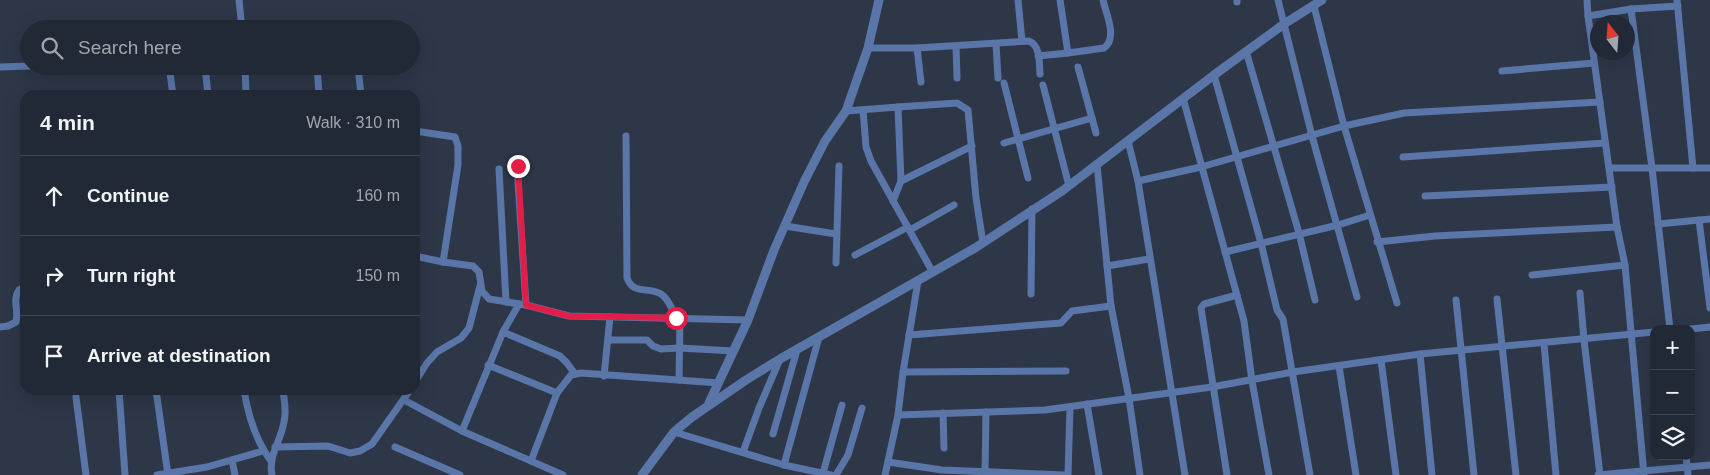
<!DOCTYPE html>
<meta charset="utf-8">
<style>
:root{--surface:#222936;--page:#2a313e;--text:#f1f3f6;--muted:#a2a6ad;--line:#3f4551}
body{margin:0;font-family:Helvetica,sans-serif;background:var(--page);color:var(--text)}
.controls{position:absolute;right:15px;bottom:15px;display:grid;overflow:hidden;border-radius:10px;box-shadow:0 5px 20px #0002}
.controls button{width:45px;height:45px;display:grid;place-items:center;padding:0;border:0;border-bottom:1px solid var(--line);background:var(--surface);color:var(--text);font:25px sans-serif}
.compass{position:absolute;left:1590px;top:15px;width:45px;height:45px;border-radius:50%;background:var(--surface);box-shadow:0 5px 20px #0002;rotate:343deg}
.stop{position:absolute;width:15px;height:15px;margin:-11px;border:4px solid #e11d48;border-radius:50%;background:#fff}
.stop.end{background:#e11d48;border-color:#fff;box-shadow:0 1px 5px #0008}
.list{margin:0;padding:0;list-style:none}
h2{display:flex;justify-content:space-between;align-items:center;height:65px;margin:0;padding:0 20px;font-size:21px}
h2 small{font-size:16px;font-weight:400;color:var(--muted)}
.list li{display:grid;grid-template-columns:32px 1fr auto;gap:15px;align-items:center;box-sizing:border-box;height:80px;padding:0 20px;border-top:1px solid var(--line)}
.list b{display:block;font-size:19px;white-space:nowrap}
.list em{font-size:16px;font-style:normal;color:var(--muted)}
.icon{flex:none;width:28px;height:28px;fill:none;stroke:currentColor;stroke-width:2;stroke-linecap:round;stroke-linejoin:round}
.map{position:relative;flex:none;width:1710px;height:475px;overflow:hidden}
.search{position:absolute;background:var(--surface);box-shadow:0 5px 20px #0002;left:20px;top:20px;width:400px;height:55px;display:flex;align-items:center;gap:12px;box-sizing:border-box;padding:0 18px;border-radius:28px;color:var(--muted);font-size:19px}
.panel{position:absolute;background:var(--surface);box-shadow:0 5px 20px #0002;left:20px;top:90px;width:400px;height:305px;border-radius:15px}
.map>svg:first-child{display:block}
</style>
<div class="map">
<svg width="1710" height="475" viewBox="0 0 1710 475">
<rect width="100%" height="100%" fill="#2d3748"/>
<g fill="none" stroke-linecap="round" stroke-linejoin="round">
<g stroke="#5a76a8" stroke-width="7">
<polyline points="239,0 242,29"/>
<polyline points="1018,0 1022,41"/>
<polyline points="1060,0 1068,53"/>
<polyline points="1237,0 1237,2"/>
<polyline points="1278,0 1312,136 1357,297"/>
<polyline points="1587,0 1588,16 1617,227 1625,265 1644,475"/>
<polyline points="1677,0 1693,168"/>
<polyline points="1314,6 1344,126 1397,303"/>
<polyline points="1631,9 1652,168 1670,329"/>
<polyline points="1588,16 1631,9 1678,6"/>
<polyline points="163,28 163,29"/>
<polyline points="996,44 998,78"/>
<polyline points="956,46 957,78"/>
<path d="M868,48h49l112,-7c12,5 10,22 11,33"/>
<polyline points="917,48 921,82"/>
<polyline points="1246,51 1299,233 1315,300"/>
<path d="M1038,56l30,-3 36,-5c14,-10 2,-34 -1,-48"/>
<polyline points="169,66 173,95"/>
<polyline points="205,66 208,95"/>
<polyline points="245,66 246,95"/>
<polyline points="317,66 319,95"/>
<polyline points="358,66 361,95"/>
<polyline points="0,67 29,66"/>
<polyline points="1078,67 1096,133"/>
<polyline points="1502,71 1594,63"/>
<polyline points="1214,75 1261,243 1277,310 1283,319 1310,475"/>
<polyline points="1004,83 1028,178"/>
<polyline points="1043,85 1069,186"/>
<polyline points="1183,98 1244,321 1252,381 1269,475"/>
<polyline points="898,107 957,103 968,110 976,198 983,243"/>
<polyline points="863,110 866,147 871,161 932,271"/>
<polyline points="846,111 898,107 901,181 893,201"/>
<polyline points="415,131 455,137 458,146 458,165 443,262"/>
<path d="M626,136l1,142c7,18 21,8 34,16 8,5 11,16 15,23"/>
<polyline points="1128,141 1138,181 1185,475"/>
<polyline points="1004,143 1092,118"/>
<polyline points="1403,157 1605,143"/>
<polyline points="1097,165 1111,306 1129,398 1140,475"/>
<polyline points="517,166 526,305"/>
<polyline points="1610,168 1710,168"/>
<polyline points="499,169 506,302"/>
<polyline points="901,181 972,146"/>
<polyline points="1138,181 1201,167 1344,126 1404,113 1600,102"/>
<polyline points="1425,196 1612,187"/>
<polyline points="1699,220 1710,308"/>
<polyline points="1658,224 1710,219"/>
<polyline points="785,226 836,234"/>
<polyline points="910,230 954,205"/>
<polyline points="1377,242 1435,236 1617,227"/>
<polyline points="1225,252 1338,225 1370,215"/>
<polyline points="855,255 908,227"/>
<polyline points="415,256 443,262 473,266 479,272 482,291 489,299 526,305 569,316 748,320"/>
<polyline points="836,263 839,166"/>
<polyline points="1107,266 1149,259"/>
<polyline points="1532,275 1625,265"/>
<polyline points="1580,293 1584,340 1600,475"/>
<polyline points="1031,294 1032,209"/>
<polyline points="1497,299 1516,475"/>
<polyline points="1456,300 1474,475"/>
<path d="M0,327l8,-1 8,-4c3,-12 -4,-22 3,-32l6,-3"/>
<polyline points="1691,329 1710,327"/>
<polyline points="503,332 560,356 567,363 575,374"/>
<polyline points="909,335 1061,323 1072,311 1111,306"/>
<polyline points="608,340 647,340 653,346 661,349 679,348 734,351"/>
<polyline points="1544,344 1556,475"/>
<polyline points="1420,354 1432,475"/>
<polyline points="1381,360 1396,475"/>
<polyline points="488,365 557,393"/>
<polyline points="1339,366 1356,475"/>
<polyline points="903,372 1066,371"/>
<polyline points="604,376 610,317"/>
<polyline points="679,380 680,318"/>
<polyline points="415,382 427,363 437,352 461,338 469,328 480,286"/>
<polyline points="119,390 125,475"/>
<polyline points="156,390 168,475"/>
<path d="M244,390c4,25 12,51 27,71"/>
<polyline points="76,397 86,475"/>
<polyline points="404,400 462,431 563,475"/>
<polyline points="1087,404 1099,475"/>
<polyline points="943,413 944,448"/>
<polyline points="898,415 1045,410 1212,387 1293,372 1420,354 1654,332"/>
<polyline points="462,431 503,332 519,304"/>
<polyline points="674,432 784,465 831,475"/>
<polyline points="773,434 797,350"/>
<polyline points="275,447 328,446 350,453 360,451 372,444 410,390"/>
<polyline points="395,447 460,475"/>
<polyline points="743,452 759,408 780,359"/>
<polyline points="1686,456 1688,475"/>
<polyline points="232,460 235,475"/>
<polyline points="531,461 557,393 571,375 581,373 719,383"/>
<polyline points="888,462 942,470 1064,475"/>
<polyline points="784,465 819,337"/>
<polyline points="985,472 986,412"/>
<polyline points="823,473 842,405"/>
<polyline points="157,475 207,467 263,451"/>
<path d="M272,475c-4,-20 9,-34 12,-53 3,-11 0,-22 -1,-32"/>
<polyline points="836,475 848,455 862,408"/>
<polyline points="885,475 898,415 903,372 918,281"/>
<polyline points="1068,475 1070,407"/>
<polyline points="1227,475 1201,308 1204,304 1237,295"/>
<polyline points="1598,475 1710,465"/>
</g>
<g stroke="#5a76a8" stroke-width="9">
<polyline points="709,403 748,320 774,250 804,182 825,141 846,111 868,48 879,0"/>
<polyline points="642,475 674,432 692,417 746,380 780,359 975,248 1062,191 1214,75 1284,24 1322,0"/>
</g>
</g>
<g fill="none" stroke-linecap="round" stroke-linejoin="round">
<polyline stroke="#e11d48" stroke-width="6" points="518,166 526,305 569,316 676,318"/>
</g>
</svg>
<div class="controls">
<button>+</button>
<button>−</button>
<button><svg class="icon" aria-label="layers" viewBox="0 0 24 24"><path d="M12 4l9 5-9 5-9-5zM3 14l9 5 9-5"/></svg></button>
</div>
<svg class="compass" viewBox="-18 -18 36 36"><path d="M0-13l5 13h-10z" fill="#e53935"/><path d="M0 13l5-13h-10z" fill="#a2a6ad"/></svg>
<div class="stop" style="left:676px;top:318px"></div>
<div class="stop end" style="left:518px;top:166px"></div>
<div class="search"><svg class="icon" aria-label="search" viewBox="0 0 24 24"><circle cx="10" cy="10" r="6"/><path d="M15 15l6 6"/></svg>Search here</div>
<section class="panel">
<h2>4 min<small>Walk · 310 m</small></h2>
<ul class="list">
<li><svg class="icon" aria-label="ahead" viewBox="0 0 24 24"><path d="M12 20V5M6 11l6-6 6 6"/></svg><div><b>Continue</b></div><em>160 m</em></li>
<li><svg class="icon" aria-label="right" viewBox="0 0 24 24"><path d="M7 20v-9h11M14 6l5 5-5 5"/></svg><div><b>Turn right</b></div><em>150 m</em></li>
<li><svg class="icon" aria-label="arrive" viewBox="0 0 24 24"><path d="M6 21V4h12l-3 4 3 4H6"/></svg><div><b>Arrive at destination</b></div></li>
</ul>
</section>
</div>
